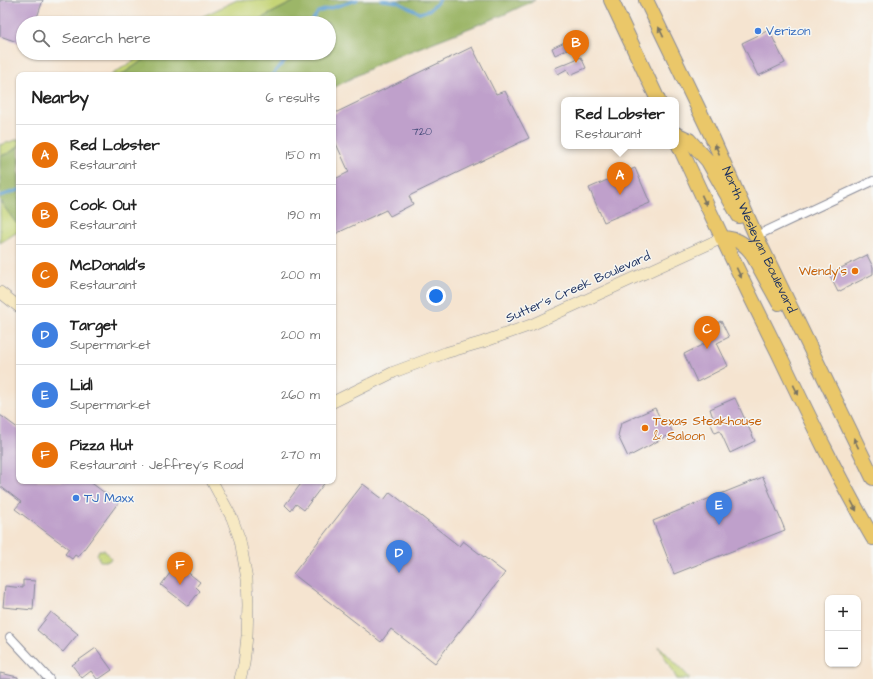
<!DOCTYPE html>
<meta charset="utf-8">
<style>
:root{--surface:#fff;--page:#f6f6f6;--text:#222;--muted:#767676;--line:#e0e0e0;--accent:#1a73e8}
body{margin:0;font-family:"Architects Daughter",sans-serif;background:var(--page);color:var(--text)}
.controls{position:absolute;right:12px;bottom:12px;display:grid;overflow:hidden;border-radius:8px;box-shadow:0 1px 3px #0004}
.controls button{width:36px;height:36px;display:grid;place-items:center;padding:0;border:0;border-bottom:1px solid var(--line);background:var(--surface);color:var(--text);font:20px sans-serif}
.you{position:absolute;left:436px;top:296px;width:14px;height:14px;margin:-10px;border:3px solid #fff;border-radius:50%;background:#1a73e8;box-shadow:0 0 0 6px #1a73e833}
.badge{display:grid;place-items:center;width:26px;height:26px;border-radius:50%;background:var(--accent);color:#fff;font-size:13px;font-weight:700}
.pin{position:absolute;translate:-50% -33px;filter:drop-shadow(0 1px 2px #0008)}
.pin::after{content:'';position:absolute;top:21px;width:14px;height:12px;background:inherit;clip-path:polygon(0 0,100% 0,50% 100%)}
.popup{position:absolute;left:561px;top:97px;width:118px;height:52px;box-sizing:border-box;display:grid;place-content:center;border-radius:8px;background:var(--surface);filter:drop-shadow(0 1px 3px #0005);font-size:13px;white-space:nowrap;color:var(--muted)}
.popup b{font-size:15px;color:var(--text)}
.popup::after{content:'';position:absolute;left:50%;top:100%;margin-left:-8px;border:8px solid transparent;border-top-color:var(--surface)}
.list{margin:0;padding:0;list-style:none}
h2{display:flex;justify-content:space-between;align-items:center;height:52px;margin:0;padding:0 16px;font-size:17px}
h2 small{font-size:13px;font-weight:400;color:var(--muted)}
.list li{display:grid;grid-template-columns:26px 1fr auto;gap:12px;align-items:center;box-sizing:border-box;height:60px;padding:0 16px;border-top:1px solid var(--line)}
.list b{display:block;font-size:15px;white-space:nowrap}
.list p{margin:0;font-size:13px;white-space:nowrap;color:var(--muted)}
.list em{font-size:13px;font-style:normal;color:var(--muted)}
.icon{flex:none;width:22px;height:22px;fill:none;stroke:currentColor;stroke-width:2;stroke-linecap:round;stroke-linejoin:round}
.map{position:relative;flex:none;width:873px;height:679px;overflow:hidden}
.search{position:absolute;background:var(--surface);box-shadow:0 1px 3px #0004;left:16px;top:16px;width:320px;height:44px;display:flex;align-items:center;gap:10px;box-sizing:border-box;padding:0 14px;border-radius:22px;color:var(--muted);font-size:15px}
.panel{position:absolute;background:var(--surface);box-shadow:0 1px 3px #0004;left:16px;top:72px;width:320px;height:412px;border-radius:8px}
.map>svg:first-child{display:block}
</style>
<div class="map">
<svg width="873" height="679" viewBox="0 0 873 679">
<rect width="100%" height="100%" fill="#f6f6f2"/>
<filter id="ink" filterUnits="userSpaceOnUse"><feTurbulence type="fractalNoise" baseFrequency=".025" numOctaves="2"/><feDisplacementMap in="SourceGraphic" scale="8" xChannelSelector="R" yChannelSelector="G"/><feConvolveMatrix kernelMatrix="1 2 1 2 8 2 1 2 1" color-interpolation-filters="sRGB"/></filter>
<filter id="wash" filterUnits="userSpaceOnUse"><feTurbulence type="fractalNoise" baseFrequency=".012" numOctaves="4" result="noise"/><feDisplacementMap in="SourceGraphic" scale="16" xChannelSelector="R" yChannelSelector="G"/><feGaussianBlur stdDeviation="0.9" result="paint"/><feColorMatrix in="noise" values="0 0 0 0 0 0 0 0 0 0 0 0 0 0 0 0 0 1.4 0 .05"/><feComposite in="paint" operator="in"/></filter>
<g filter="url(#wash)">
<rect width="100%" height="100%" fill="#f5e4d0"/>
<g fill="#c5d476" stroke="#70826a">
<polygon points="237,0 297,0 252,23 191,23 197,19"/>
<polygon points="146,53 154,53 121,75 111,75"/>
<polygon points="19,139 19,146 9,153 0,156 0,145"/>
<polygon points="0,201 16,223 19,224 19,231 0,243"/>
<polygon points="99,550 104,550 111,558 109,561 100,561 97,555"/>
<path d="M659,646l30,31v2h-12c-6,-12 -13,-21 -18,-33z"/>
</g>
<g fill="#9cb667" stroke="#5c7262">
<polygon points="297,0 535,0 503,15 380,63 333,88 333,75 121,75 154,53 180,53 184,54 186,53 329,53 329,23 252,23"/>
<polygon points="19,146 19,224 16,223 0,201 0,156 9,153"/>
</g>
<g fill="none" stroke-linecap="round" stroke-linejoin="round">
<g stroke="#62a1d4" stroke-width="3">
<polyline points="381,0 398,2 420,13 429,10 440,0"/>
<polyline points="312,23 313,19 318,12 357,0"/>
<polyline points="272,75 292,53"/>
<polyline points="0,196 19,190"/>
</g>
</g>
<g id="blocks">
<g fill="#bfa0cb">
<polygon points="0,0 43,0 35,23 23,23 23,44 0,36"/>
<polygon points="769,30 785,63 758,76 742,43"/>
<polygon points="573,38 576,45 555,55 552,48"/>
<polygon points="472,47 496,94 505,91 529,138 409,196 413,204 390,216 386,210 333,235 333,180 349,172 333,137 333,114"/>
<polygon points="581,57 586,68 570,75 567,69 558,74 555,68"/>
<polygon points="635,168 650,203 604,222 589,188"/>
<polygon points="867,255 873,267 873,274 838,292 829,274"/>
<polygon points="721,321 729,337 717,343 728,366 697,382 684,354 706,343 700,331"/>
<polygon points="735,398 755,441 730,453 720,431 715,433 709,420 713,418 710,409"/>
<polygon points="655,408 662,422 666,419 673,433 628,457 618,436 621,423"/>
<polygon points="0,415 19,429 19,481 89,481 118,503 78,557 75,555 72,559 65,554 69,549 15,509 21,502 0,486"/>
<polygon points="763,477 785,530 674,574 653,521"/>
<polygon points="303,481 326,481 304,510 296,504 291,511 285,505"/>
<polygon points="363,484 384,500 390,492 459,546 463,541 505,573 435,663 391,629 381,642 293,574"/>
<polygon points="177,564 200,582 196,587 200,591 188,606 161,585"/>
<polygon points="23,580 35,581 33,610 3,607 5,586 23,588"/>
<polygon points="51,612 78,634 63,652 37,630"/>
<polygon points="96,648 112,670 99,679 97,679 91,671 82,678 72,665"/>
<polygon points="0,673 18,677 18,679 0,679"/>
</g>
</g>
</g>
<g filter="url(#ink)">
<use href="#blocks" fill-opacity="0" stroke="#888a97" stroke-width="1"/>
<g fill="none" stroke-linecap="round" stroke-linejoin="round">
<defs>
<g id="street">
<polyline points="756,236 873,181"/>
<polyline points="10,637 49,679"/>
</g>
<g id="secondary">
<polyline points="0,292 19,307"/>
<polyline points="333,402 394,372 445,353 483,342 531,325 722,238"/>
<polyline points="212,481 232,518 240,540 247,579 248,605 247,636 244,664 240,679"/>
</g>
<g id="highway">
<polyline points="611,0 658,100"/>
<path id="s1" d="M646,0l67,139 43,97 117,242"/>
<polyline points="676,134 689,140 708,161 739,216"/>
<path d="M676,139c33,72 67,143 102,213 30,63 60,126 95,186"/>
<path d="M722,238c14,1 20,3 29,14l28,51"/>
</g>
</defs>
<use href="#street" stroke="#888a97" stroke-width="10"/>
<use href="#secondary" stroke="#888a97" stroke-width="12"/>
<use href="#highway" stroke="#888a97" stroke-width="16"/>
<use href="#street" stroke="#fff" stroke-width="8"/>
<use href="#secondary" stroke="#f7e9c3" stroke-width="11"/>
<use href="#highway" stroke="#eac769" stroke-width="14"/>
</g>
<defs><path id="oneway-solid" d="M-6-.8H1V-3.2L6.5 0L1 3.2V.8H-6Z"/></defs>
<g fill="#787363">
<use href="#oneway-solid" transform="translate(661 32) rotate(-116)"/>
<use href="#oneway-solid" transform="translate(717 149) rotate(-114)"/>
<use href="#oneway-solid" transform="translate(704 200) rotate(65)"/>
<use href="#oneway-solid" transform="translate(739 273) rotate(64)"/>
<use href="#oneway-solid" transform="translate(796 390) rotate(64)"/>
<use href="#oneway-solid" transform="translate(856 443) rotate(-115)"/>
<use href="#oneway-solid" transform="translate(854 506) rotate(62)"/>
</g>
</g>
<g fill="#3f7fe0" stroke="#f6f6f2" stroke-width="1.5">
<circle cx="758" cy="31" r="4"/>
<circle cx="76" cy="498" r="4"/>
</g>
<g fill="#e8710a" stroke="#f6f6f2" stroke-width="1.5">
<circle cx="855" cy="271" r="4"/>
<circle cx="645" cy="428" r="4"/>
</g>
<g text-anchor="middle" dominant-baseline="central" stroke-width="3" stroke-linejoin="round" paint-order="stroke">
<g font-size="11" fill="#444b79">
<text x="422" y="131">720</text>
</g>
<g font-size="13" fill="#366cbe" stroke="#f6f6f2" text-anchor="start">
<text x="766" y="31">Verizon</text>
<text x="84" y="498">TJ Maxx</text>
</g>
<g font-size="13" fill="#1b2f5e" stroke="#f6f6f2">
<text stroke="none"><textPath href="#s1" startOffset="265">North Wesleyan Boulevard</textPath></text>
<text transform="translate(578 287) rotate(-24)">Sutter's Creek Boulevard</text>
</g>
<g font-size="13" fill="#c56008" stroke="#f6f6f2" text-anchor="end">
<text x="847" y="271">Wendy's</text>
<text x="653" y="421" text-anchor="start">Texas Steakhouse<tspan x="653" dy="15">&amp; Saloon</tspan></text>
</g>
</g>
</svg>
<div class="controls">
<button>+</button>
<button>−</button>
</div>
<div class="you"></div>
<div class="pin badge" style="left:620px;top:195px;background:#e8710a">A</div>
<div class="popup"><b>Red Lobster</b>Restaurant</div>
<div class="pin badge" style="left:576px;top:63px;background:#e8710a">B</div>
<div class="pin badge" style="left:707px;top:349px;background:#e8710a">C</div>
<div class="pin badge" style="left:399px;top:573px;background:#3f7fe0">D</div>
<div class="pin badge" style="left:719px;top:525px;background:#3f7fe0">E</div>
<div class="pin badge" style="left:180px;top:585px;background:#e8710a">F</div>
<div class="search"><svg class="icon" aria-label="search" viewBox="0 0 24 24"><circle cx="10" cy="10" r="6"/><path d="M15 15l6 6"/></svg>Search here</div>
<section class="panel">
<h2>Nearby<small>6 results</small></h2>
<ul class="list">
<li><span class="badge" style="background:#e8710a">A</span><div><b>Red Lobster</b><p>Restaurant</p></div><em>150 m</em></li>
<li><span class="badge" style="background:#e8710a">B</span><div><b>Cook Out</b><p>Restaurant</p></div><em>190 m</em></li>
<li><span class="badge" style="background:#e8710a">C</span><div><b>McDonald's</b><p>Restaurant</p></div><em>200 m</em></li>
<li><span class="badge" style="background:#3f7fe0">D</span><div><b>Target</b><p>Supermarket</p></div><em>200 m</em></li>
<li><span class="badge" style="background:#3f7fe0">E</span><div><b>Lidl</b><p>Supermarket</p></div><em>260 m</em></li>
<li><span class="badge" style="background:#e8710a">F</span><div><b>Pizza Hut</b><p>Restaurant · Jeffrey's Road</p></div><em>270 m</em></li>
</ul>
</section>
</div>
